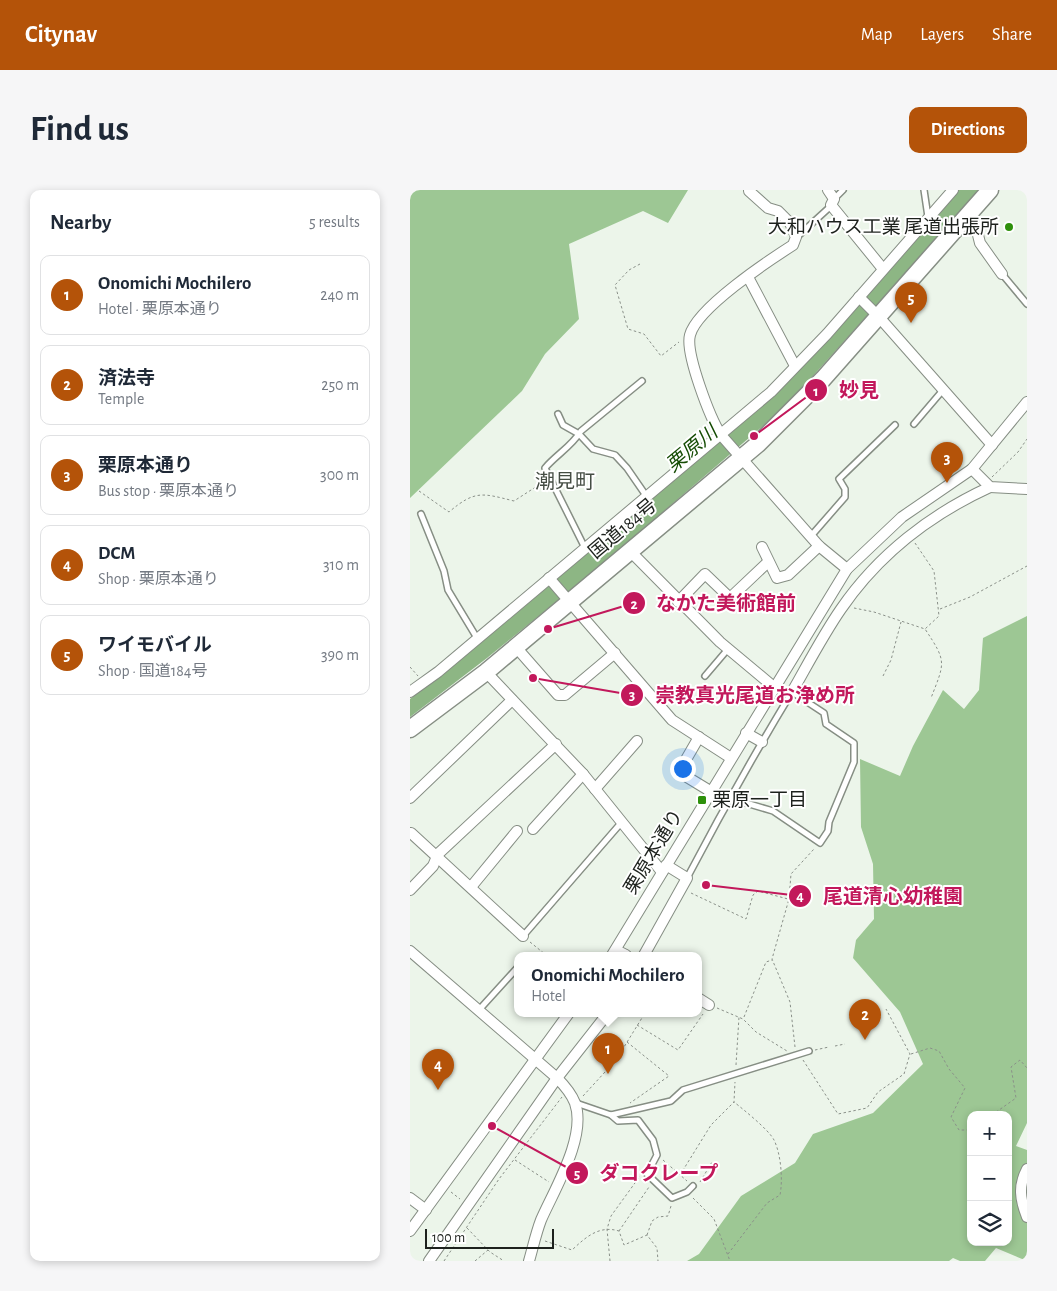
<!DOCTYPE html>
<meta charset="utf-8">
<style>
:root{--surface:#fff;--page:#f6f6f7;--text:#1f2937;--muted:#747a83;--line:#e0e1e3;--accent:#b45309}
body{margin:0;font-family:"Alegreya Sans","Noto Sans JP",sans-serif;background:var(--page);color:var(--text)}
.controls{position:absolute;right:15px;bottom:15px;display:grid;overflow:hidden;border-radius:10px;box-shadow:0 2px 8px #0003}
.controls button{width:45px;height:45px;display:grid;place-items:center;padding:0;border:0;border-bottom:1px solid var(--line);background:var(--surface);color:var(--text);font:25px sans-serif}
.scale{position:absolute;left:15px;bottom:12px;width:129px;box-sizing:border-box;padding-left:5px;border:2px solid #1d211d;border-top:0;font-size:14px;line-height:18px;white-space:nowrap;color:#1d211d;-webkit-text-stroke:4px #fff;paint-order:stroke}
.you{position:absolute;left:272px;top:578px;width:18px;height:18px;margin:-12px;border:4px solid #fff;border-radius:50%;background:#1a73e8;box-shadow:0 0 0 8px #1a73e833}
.badge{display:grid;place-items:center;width:32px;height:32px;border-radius:50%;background:var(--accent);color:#fff;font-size:16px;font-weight:700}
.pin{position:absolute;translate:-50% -41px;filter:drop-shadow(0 1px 2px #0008)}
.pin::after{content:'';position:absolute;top:26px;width:18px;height:15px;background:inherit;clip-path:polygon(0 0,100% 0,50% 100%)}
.popup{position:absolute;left:104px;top:762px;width:188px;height:65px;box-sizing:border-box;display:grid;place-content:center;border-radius:10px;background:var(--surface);filter:drop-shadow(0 1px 4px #0005);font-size:16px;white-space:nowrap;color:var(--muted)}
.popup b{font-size:19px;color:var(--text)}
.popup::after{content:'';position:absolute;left:50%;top:100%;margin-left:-10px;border:10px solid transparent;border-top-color:var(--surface)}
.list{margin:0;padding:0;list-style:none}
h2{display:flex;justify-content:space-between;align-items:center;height:65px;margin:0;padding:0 20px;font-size:21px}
h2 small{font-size:16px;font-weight:400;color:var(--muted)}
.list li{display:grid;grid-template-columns:32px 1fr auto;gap:15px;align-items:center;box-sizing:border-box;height:80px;margin:0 10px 10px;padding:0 10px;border:1px solid var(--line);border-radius:10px}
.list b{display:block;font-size:19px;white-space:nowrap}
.list p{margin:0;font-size:16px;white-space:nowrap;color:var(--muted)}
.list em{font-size:16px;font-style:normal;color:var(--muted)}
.icon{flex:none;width:28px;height:28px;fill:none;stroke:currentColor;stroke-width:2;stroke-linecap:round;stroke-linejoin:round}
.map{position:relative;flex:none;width:617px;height:1071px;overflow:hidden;border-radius:10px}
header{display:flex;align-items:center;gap:30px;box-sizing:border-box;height:70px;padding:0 25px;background:var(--accent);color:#fff}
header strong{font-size:24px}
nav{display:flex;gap:28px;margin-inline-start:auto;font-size:18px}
.intro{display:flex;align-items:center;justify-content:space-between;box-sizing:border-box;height:120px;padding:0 30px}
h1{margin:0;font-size:35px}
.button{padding:12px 22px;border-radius:10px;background:var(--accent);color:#fff;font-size:18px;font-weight:700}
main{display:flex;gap:30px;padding:0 30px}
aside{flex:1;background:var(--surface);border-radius:10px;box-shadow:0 2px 8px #0003}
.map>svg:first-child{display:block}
</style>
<header>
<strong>Citynav</strong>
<nav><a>Map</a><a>Layers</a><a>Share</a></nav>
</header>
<div class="intro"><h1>Find us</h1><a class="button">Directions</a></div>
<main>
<aside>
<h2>Nearby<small>5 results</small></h2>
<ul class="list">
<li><span class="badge">1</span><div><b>Onomichi Mochilero</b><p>Hotel · 栗原本通り</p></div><em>240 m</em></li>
<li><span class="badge">2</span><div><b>済法寺</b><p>Temple</p></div><em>250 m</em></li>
<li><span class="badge">3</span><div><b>栗原本通り</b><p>Bus stop · 栗原本通り</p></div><em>300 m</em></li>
<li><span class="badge">4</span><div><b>DCM</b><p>Shop · 栗原本通り</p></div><em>310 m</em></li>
<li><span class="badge">5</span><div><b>ワイモバイル</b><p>Shop · 国道184号</p></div><em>390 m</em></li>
</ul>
</aside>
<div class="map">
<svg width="617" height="1071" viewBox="0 0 617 1071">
<rect width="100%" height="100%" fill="#ecf5ea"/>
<g fill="#9dc794" fill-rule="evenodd">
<polygon points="0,0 278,0 258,33 233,21 159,54 169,129 135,164 112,201 0,308"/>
<path d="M617,426v507l-11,23 11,4v111l-31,-13 -11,13h-25l-7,-3 -4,3h-262l12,-7 42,-58 54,-33 18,-29 60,-21 50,-49 -23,-52 -47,-54 3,-18 18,-21 -1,-55 -12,-37 -1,-68 40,17 13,-30 30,-56 21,19 15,-19 4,-52zM561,925h37v127h-37z"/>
</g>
<polygon fill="#8db684" points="548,0 570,0 376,216 189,377 77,468 0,527 0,509 97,431 351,216 455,106"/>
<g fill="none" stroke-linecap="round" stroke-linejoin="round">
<defs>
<g id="service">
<polyline points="514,0 518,27"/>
<polyline points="424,9 433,0"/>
<polyline points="387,47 421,16"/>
<polyline points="592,84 617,114"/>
<polyline points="148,224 153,235 169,244 183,259 205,265 217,278 237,307"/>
<polyline points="504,234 533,200"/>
<polyline points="11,324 34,381 38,400 67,448"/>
<polyline points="401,346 435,307 435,299 429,289 485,235"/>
<path d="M175,358l-40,-80c11,-13 27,-22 36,-37l61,-50"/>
<polyline points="295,486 318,459"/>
<path d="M277,688c33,-63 68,-125 105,-186l32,21 2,11 28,19v19l-25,60 -1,9 -8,12 -47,-32 -44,-13"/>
<polyline points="113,746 211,633"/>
<polyline points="68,821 108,777"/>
<polyline points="166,913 201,925 261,911 273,900 399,861"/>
<polyline points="201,925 208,931 228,930 243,950 247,965 237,984 262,1008 277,1002 283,996"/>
</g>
<g id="minor">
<polyline points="418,0 424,9 421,15 473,79"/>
<path d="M339,1l19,17 10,3 12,12 6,14 -3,8c-25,16 -96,63 -103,90 -5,18 20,83 31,100l98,111 28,23"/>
<polyline points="558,25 565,33 570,53 592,84"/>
<polyline points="338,87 385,176"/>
<polyline points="449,107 469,127 582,255"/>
<polyline points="562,279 580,297 617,299"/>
<polyline points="352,357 367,388 378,385 409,356"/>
<polyline points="219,360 310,452 365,498"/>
<polyline points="139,388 262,530 321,568"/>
<polyline points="268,412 295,384 320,408 358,372"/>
<polyline points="105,456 148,505 155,505 205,463"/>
<polyline points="76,482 173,584 252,682"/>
<polyline points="0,502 28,482 361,202 417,144 543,0"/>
<path d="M382,502c16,-28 31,-57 49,-83 37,-54 90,-95 149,-122"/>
<polyline points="336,543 352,552"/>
<polyline points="289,547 274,573 277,587 300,601"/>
<polyline points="185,599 227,551"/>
<polyline points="0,608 102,510"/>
<polyline points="123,639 173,584"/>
<polyline points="1,643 113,746"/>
<polyline points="61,697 107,641"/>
<polyline points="0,700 23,676 28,664 146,554"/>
<polyline points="206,760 216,765"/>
<path d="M0,761l147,127c7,7 14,15 18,25 12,34 -21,87 -34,117 -5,13 -8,27 -12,41"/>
<polyline points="202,765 437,379 492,327 562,279 617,212"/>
<polyline points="234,765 277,688 256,675"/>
<polyline points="288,808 299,815"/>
<path d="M617,979c-9,17 -7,30 0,48"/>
<polyline points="0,1008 16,1020"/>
<polyline points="0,1041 159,823"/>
<polyline points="19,1071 147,888 198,823"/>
</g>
<polyline id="trunk" points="0,539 76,482 348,254 413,189 580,0"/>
</defs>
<use href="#service" stroke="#868e84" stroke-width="8"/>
<use href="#minor" stroke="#868e84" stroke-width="12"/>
<use href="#trunk" stroke="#868e84" stroke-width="19"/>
<g stroke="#8a9089" stroke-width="1" stroke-dasharray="2.5 2.5" stroke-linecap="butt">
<polyline points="230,74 219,80 205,95 218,139 234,144 251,166 269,152"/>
<polyline points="582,287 608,262 617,249"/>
<path d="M9,301l30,21c26,-22 33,-19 65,-11l31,-20"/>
<polyline points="505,353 524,381 529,426 515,439"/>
<path d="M444,418l20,4 51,17c22,33 20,33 6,69"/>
<polyline points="530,419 560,407 617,376"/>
<polyline points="0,477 8,486"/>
<polyline points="473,486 481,470 491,432"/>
<polyline points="281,703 336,729 343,705 348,701 378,709"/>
<polyline points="120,752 136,765"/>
<polyline points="307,818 333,829 346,842 377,861"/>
<polyline points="334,827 356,772 362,770"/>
<polyline points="227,835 268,860 293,824"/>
<polyline points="217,852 259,886 220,913"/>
<polyline points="425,856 435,854"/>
<polyline points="385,857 380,812 362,769 379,709 381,684 404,659"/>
<polyline points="405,860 419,857"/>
<polyline points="501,864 520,858 529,861 539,879 555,898 541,927 549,940 561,940"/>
<polyline points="393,870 428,924 457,918 468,902 494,884 500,864 476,819"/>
<polyline points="326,875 329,827"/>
<polyline points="173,906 206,870 235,823"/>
<polyline points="582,925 606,908 601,877 610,870 617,878"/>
<polyline points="105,970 139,992"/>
<polyline points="253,970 277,991"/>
<polyline points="270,985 301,935 324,912 325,892"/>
<polyline points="290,992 302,972"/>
<polyline points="41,1002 50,1009"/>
<polyline points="283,1008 304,1029 320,1071"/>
<polyline points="57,1038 80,1062 94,1071"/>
<polyline points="209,1041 239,997"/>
<polyline points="237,1045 242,1031 248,1027 258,1026 261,1016"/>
<path d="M135,1051l27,9c14,-13 27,-25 47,-19l5,14 23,-10 10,13 1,13"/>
<path d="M318,1064l39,-51 13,-8c3,-15 1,-41 -6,-55 -5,-10 -30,-30 -40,-38"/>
<polyline points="34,1071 89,989 152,907"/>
<polyline points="65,1071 78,1060"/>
<polyline points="200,1071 197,1039 201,1026 230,986"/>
</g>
<use href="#service" stroke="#fff" stroke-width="5"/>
<use href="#minor" stroke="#fff" stroke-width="10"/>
<use href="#trunk" stroke="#fff" stroke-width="16"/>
</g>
<g fill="#2e900b" stroke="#fff" stroke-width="2">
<circle cx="599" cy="37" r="5"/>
<rect x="287" y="605" width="10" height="10" rx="2.5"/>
</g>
<g text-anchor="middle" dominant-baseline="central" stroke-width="4" stroke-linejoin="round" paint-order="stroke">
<g font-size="19" fill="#1d211d" stroke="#fff" text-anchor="end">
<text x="589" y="37">大和ハウス工業 尾道出張所</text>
<text x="302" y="610" text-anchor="start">栗原一丁目</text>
</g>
<g font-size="19" fill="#1d211d" stroke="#fff">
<text transform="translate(213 339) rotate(-40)">国道184号</text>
<text transform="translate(244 662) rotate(-59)">栗原本通り</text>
</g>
<g font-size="20" font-style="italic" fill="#154c04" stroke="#fff">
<text transform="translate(282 259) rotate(-40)">栗原川</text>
</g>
<g font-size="20" fill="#454d44" stroke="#fff">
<text x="155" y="292">潮見町</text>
</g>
</g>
<path fill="none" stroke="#c2185b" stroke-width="2" d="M344 246L406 200M138 439L224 413M123 488L222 505M296 695L390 706M82 936L167 983"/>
<g fill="#c2185b" stroke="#fff" stroke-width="2">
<circle cx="344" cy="246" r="5"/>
<circle cx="138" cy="439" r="5"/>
<circle cx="123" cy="488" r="5"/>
<circle cx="296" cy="695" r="5"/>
<circle cx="82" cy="936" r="5"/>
<circle cx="406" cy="200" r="12"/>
<circle cx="224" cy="413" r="12"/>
<circle cx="222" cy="505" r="12"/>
<circle cx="390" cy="706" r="12"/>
<circle cx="167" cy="983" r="12"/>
</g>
<g font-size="15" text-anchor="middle" font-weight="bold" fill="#fff">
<text x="406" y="206">1</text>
<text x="224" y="419">2</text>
<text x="222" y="510">3</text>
<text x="390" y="711">4</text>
<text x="167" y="989">5</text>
</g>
<g font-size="20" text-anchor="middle" font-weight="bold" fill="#c2185b" stroke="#fff" stroke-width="4" stroke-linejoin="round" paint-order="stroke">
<text x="449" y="207">妙見</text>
<text x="316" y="420">なかた美術館前</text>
<text x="345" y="512">崇教真光尾道お浄め所</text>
<text x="483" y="713">尾道清心幼稚園</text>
<text x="249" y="990">ダコクレープ</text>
</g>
</svg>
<div class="controls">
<button>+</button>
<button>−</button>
<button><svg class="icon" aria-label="layers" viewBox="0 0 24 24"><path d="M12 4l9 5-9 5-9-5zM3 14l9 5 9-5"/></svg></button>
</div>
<div class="scale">100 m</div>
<div class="you"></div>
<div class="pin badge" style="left:198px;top:884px">1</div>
<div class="popup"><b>Onomichi Mochilero</b>Hotel</div>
<div class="pin badge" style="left:455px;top:850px">2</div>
<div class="pin badge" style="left:537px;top:293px">3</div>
<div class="pin badge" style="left:28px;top:900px">4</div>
<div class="pin badge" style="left:501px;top:133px">5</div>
</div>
</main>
